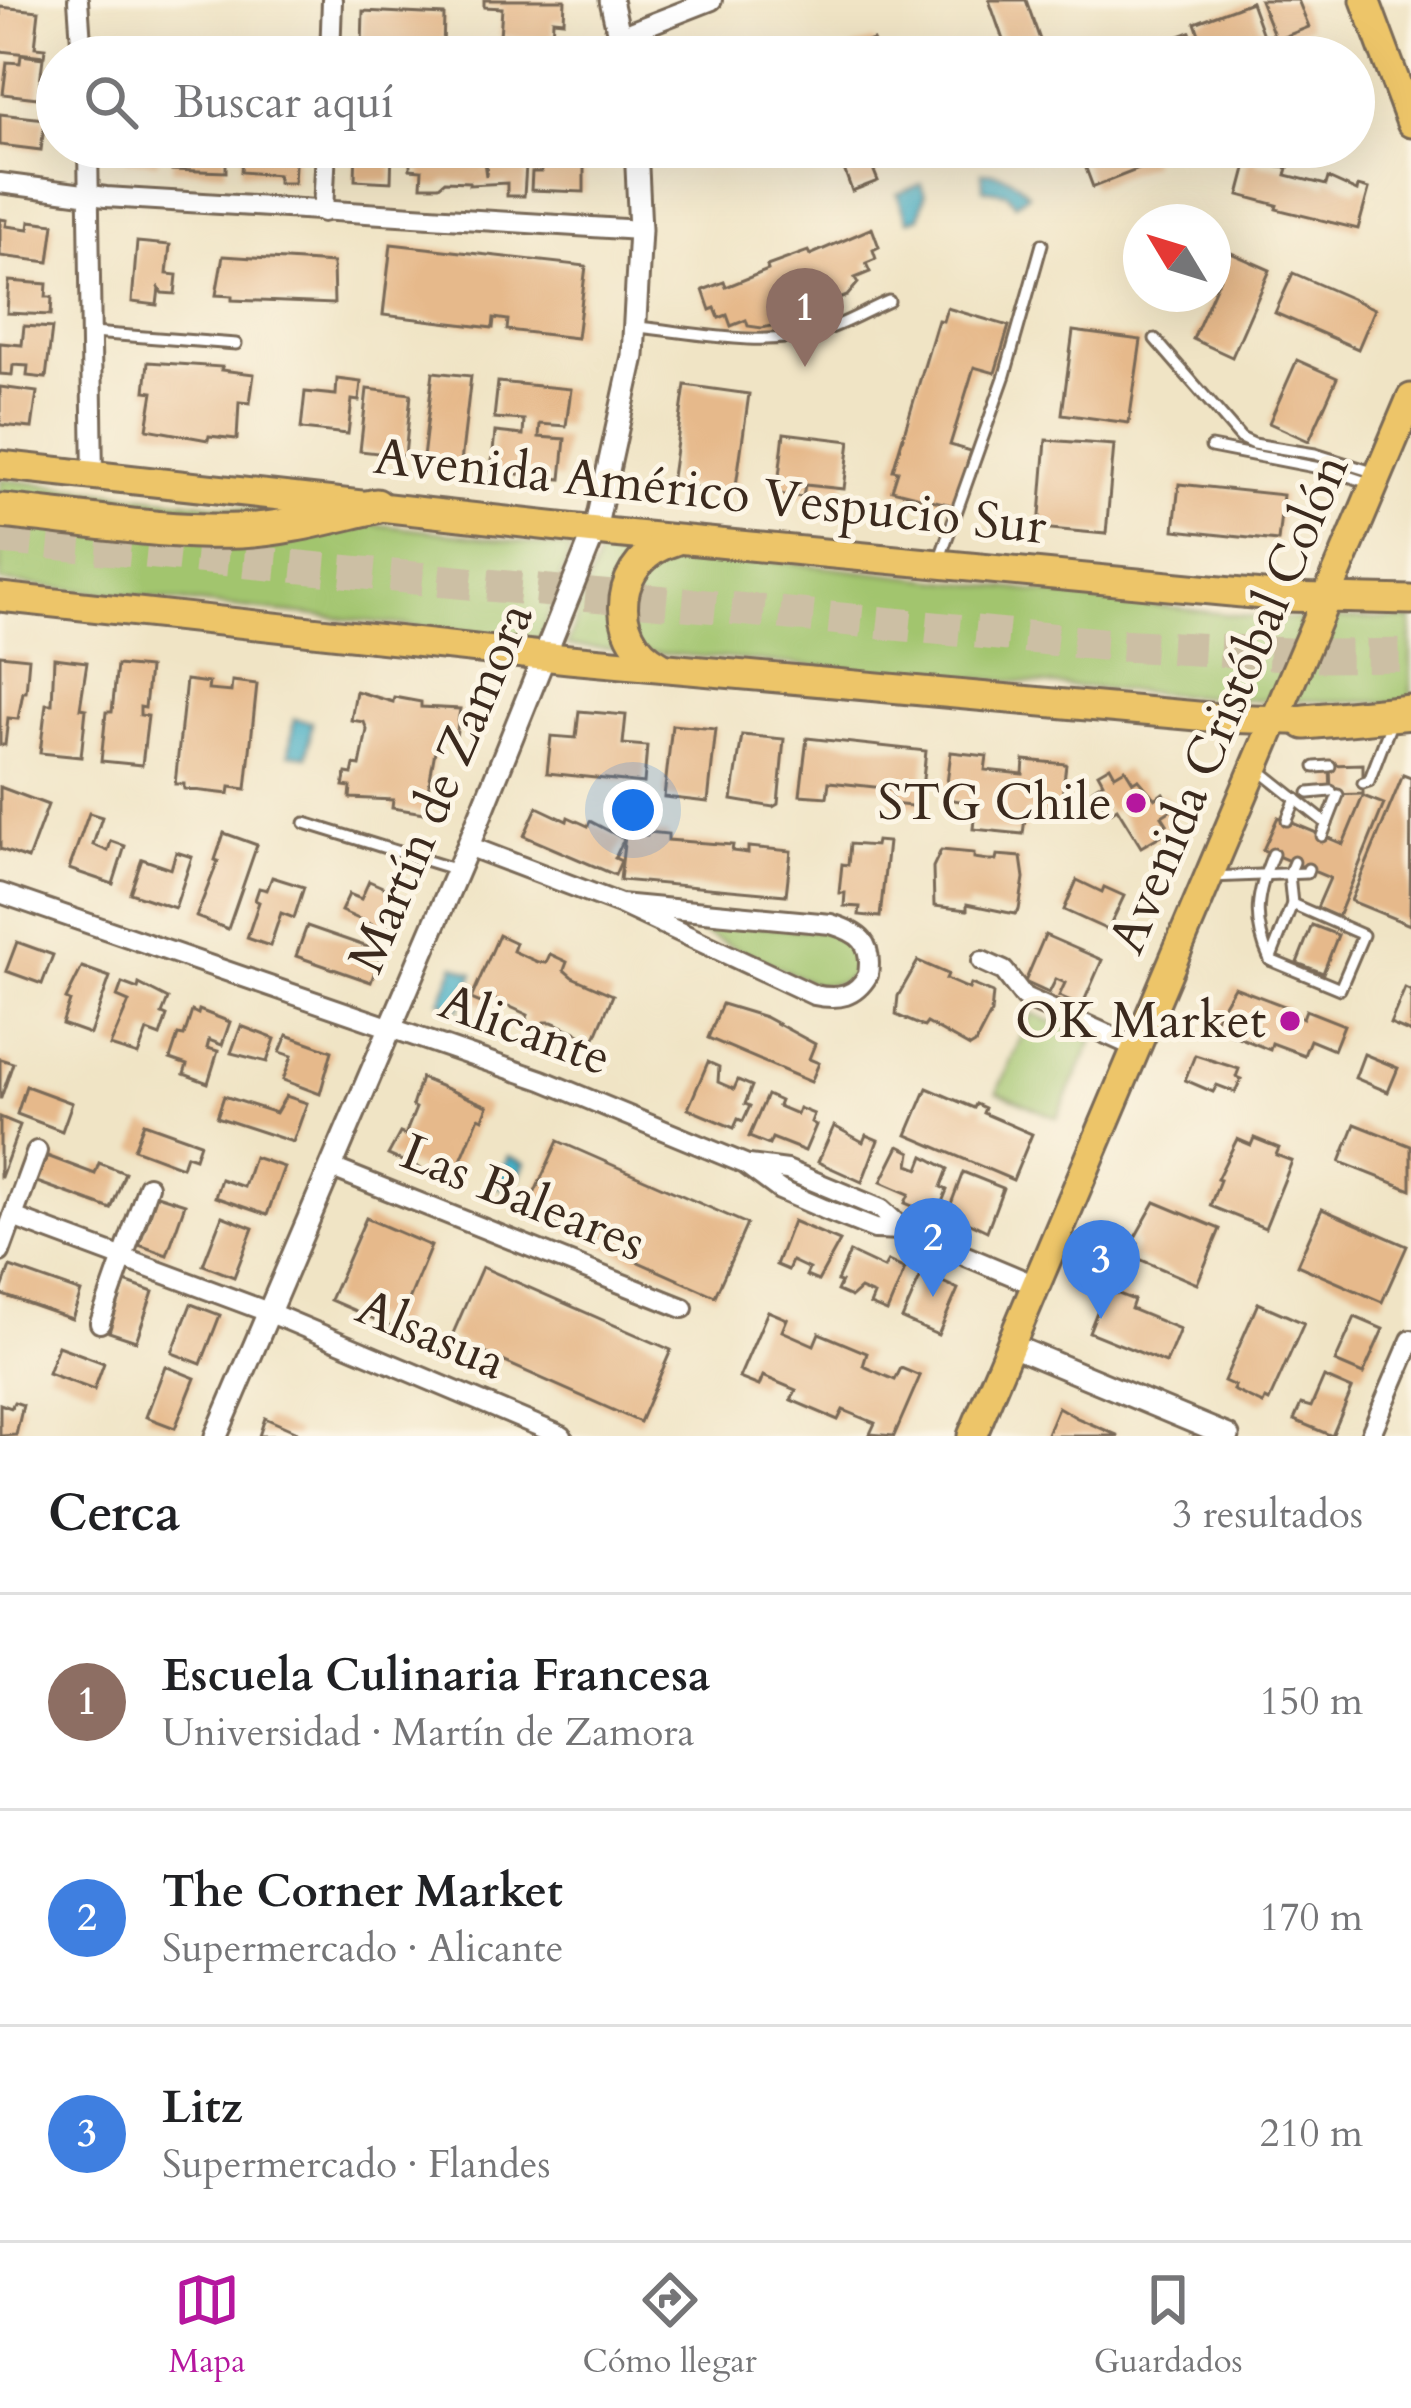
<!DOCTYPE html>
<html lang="es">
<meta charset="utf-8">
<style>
:root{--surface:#fff;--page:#f6f6f6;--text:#202124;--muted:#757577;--line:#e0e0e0;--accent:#b5179e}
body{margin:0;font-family:Cardo,serif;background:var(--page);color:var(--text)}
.compass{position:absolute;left:1123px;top:204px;width:108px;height:108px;border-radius:50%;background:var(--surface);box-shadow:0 12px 48px #0002;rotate:308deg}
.you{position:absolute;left:633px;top:810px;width:42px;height:42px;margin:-30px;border:9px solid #fff;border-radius:50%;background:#1a73e8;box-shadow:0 0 0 18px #1a73e833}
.badge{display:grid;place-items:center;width:78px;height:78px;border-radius:50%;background:var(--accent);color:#fff;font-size:39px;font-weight:700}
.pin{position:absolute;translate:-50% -99px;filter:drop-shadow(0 3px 6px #0008)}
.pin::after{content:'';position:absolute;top:63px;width:42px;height:36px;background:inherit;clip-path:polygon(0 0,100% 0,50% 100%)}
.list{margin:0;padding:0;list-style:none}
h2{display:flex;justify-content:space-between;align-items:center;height:156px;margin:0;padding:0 48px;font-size:51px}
h2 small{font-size:39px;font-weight:400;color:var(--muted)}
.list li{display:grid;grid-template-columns:78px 1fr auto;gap:36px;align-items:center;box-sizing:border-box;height:216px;padding:0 48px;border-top:3px solid var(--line)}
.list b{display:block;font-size:45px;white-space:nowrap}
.list p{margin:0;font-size:39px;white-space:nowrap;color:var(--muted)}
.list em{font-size:39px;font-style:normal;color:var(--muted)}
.icon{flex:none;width:66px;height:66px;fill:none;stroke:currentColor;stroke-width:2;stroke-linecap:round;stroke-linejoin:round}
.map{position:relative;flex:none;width:1411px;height:1436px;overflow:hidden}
.search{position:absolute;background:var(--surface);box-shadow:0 12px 48px #0002;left:36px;right:36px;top:36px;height:132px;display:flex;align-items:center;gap:30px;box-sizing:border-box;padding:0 42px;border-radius:66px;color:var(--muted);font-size:45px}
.sheet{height:804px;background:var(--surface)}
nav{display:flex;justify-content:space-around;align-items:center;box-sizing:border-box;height:168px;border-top:3px solid var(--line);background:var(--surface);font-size:33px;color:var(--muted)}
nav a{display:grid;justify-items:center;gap:6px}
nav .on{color:var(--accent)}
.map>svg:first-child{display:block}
</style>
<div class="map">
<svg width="1411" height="1436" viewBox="0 0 1411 1436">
<rect width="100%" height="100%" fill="#fcf5e5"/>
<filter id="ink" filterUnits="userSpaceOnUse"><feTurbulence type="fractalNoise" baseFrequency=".00833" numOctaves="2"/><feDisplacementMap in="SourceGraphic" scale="24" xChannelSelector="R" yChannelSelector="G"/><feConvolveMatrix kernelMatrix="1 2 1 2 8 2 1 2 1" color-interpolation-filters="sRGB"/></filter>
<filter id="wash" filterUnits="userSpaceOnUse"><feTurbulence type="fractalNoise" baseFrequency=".004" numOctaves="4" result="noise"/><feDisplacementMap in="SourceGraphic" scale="48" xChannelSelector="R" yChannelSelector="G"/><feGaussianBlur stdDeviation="2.7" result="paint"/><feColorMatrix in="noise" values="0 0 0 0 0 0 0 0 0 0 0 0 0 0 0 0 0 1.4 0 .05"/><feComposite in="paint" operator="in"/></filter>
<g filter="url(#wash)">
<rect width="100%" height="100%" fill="#f0e4c5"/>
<g fill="#a2c56e" stroke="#6e7846" stroke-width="3">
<polygon points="0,479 571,548 540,640 0,582"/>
<polygon points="603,541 1268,619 1411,619 1411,703 1231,699 567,646"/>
<path d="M671,919l155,12 30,17c3,31 -12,39 -41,36z"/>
<polygon points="1032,1013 1093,1040 1057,1118 997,1092"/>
</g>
<g fill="#44adc4" stroke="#406c71" stroke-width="3">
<path d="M982,172c21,0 33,6 46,22l-13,10 -8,-11 -24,-4z"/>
<polygon points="921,184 925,195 919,217 908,221 897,194"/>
<polygon points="294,719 312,722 307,756 289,754"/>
<polygon points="455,965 474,973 459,1009 440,1001"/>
<polygon points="508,1156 525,1163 512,1192 495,1185"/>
</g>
<g id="blocks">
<g fill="#e6b98b">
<polygon points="484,0 565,0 564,21 553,20 552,40 500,37 502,8 484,7"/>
<polygon points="989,0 1026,0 1046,57 1009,57"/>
<polygon points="1260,0 1298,0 1309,27 1276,40"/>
<polygon points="1251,2 1263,35 1207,56 1195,23"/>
<polygon points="0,7 39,11 35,47 45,48 44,56 0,51"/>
<polygon points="363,11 444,15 443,50 362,46"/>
<polygon points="1190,32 1199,57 1125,57 1125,56"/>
<polygon points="873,40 880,57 855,57 851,48"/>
<polygon points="525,51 579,53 579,57 525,57"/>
<polygon points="21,55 43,58 38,98 3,94 7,62 20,63"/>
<polygon points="0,114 45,119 41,150 0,145"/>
<polygon points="127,147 158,147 158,163 126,161"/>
<polygon points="174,147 226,147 226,172 172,170"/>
<polygon points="243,147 296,147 294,183 278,183 278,175 241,172"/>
<polygon points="356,147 392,147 391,182 355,180"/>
<polygon points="426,147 459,154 459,147 482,147 486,176 488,147 527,150 524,196 507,196 507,183 469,185 469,182 445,181 439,186 421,186 422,170 410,169 410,151 426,152"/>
<polygon points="542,147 584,147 584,192 531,190 532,172 541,172"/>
<polygon points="836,147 879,147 884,161 874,171 878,181 852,191"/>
<polygon points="1078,147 1146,147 1152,164 1093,187"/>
<polygon points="1249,157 1257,160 1256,164 1288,168 1286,175 1326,185 1328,178 1357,191 1358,186 1369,189 1358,229 1276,209 1277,205 1239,195"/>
<polygon points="0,219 7,220 6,226 29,229 30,221 54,224 49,262 0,256"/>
<polygon points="872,228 879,247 873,250 876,259 866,263 870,272 855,278 858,283 847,296 826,304 830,314 819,318 820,321 784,332 781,324 762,328 748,326 746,320 731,326 727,315 719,318 715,308 710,310 703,290 724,282 726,287 768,270 767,266 808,251 810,255"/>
<polygon points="137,242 170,245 167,274 177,275 175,294 162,293 159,288 157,305 132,302"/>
<polygon points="391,244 586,266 577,338 507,330 508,320 494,318 493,328 383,315"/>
<polygon points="1231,253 1270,270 1232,357 1193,339"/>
<polygon points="223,256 333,263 334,304 232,300 232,296 216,295"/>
<polygon points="1293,273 1375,309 1358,349 1275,313"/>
<polygon points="9,281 47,284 46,297 52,297 51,315 7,313"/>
<polygon points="947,308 1009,326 995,373 974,367 950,445 971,451 955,506 892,490 898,471 893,470 938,320 943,321"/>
<polygon points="24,326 52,328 46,378 27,376 28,366 13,365 12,375 0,374 0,343 22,345"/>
<polygon points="1073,331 1141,340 1129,423 1062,414"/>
<polygon points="1297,360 1337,378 1309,441 1269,423"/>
<polygon points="148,362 222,367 221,370 254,374 250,403 239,402 237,439 209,436 208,440 147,429 153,392 145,391"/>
<polygon points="433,372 471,376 460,471 422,467"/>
<polygon points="337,379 361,382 359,401 352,400 348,434 301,429 305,392 336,395"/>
<polygon points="498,382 571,389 566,426 540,424 539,437 565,439 561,479 491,471 495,432 523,435 524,420 494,418"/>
<polygon points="685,385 749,394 735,493 671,484"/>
<polygon points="0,387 37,392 32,428 0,425"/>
<polygon points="367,389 411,394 405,456 360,451"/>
<polygon points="784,433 850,441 844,489 805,485 803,497 777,494"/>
<polygon points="1046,440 1114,445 1106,534 1039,528"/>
<polygon points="1179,484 1283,495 1278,541 1174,530"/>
<polygon points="0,655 29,658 26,692 23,692 18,719 8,718 5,745 0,745"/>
<polygon points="54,658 87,662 80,708 86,709 81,757 40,753 46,704 52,704"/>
<polygon points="117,665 149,668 145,708 140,707 140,715 148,716 142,765 101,761 106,712 112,712"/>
<polygon points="186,680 209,683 208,690 231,692 232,681 257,684 246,789 230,787 229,794 184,789 184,784 175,784"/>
<polygon points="356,691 393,702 394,697 421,702 421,707 460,709 456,737 438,734 424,813 392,808 393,800 350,798 351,787 343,786 346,773 352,774 354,765 360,766 367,730 364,722 351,720"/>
<polygon points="579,711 626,715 623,744 647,746 644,783 547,773 551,736 576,738"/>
<polygon points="672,725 716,729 708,802 664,797"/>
<polygon points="742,735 784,739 778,804 773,807 732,800"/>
<polygon points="807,738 926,751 920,807 892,804 893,789 829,782 827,797 800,795"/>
<polygon points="951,752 987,756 985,770 1023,774 1024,760 1066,764 1060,815 1026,811 1023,834 973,829 976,803 945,799"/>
<polygon points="1363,764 1363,794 1331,795 1330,765"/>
<polygon points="1110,766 1115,775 1125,769 1133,782 1138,779 1155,799 1163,793 1173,809 1162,816 1167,824 1161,827 1165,833 1141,847 1117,808 1109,813 1093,789 1103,782 1098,773"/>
<polygon points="1403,775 1411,778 1410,925 1351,901"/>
<polygon points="0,787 48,805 28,859 0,849"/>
<polygon points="1363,796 1384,804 1338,917 1317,908 1330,878 1263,850 1278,817 1343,844"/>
<polygon points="537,807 567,821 568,817 588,826 590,821 624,839 615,858 621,861 615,875 524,836"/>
<polygon points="89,813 102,817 93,845 108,851 111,841 125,846 113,884 69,869"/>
<polygon points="648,832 668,834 668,840 733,845 732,851 748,853 748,847 791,851 786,895 620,880 625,835 647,835"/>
<polygon points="224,833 257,845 228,929 196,917 218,861 215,860"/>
<polygon points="876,841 888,842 880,917 859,915 860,907 844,906 845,893 839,893 842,864 848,865 850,844 875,846"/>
<polygon points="941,850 974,853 974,858 988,860 996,860 997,855 1021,857 1024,878 1019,910 1015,914 967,904 967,910 934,906 933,867"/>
<polygon points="176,852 192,857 175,908 130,893 142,859 171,869"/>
<polygon points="272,877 304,887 294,918 281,913 270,946 247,938 259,902 255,900 259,888 267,890"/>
<polygon points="1077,880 1102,892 1104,887 1124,896 1108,930 1064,910"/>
<polygon points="369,881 403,896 388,932 341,911 349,894 361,899"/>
<polygon points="1312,925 1338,935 1323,973 1297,963"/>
<polygon points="307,926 382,952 371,982 296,956"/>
<polygon points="499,935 516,943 513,951 538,962 546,963 550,954 567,962 564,970 572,977 613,995 594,1040 552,1022 544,1022 541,1029 525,1022 528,1015 493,999 490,1007 471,999"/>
<polygon points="1045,935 1102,960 1082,1006 1059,996 1065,983 1056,979 1049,993 1025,982"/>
<polygon points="17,942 53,955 42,984 6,971"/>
<polygon points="918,961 948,974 946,979 969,989 971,984 993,993 991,1013 975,1044 970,1047 927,1023 924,1027 896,1015 898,996"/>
<polygon points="82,967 110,977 90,1034 62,1024 70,1001 66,999"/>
<polygon points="122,983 138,989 139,984 168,999 162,1014 167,1016 160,1036 147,1031 138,1055 110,1046 129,1002 117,997"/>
<polygon points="1234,987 1287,1007 1285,1010 1303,1018 1306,1010 1344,1025 1334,1050 1310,1040 1304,1055 1272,1043 1270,1050 1211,1026"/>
<polygon points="1405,988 1411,991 1411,1033 1390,1024"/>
<polygon points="722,1004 765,1017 815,1044 809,1059 819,1063 811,1082 708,1038"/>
<polygon points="199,1010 230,1022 222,1045 209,1040 207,1048 218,1051 208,1083 184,1074 187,1065 170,1059 178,1035 184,1036 192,1011 198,1014"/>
<polygon points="241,1026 275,1039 267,1062 231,1053"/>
<polygon points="287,1035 332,1051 320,1094 283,1080 292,1056 280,1052"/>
<polygon points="1364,1054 1398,1068 1388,1092 1355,1078"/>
<polygon points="1195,1055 1239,1069 1236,1077 1241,1079 1235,1092 1217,1085 1213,1092 1185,1080"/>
<polygon points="0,1059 13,1063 1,1098 0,1098"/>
<polygon points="708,1062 719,1067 718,1082 734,1089 738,1080 752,1086 745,1104 750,1106 743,1121 738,1119 734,1128 688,1109"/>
<polygon points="421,1078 488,1106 483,1119 479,1117 459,1165 463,1167 456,1184 388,1155 400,1133 405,1135 416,1108 412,1106"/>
<polygon points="26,1086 72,1103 62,1131 17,1114"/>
<polygon points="927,1088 974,1108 976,1104 985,1108 983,1113 1032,1134 1013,1180 907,1135"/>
<polygon points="767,1095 780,1101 778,1106 797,1114 799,1108 814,1114 811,1122 816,1125 805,1151 772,1138 769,1145 749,1137"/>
<polygon points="224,1096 276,1113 286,1096 307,1103 293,1142 217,1117"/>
<polygon points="0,1117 20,1125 1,1177 0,1177"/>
<polygon points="144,1123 200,1143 195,1158 186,1155 182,1167 134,1149"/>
<polygon points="1355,1124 1411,1146 1411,1190 1340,1162"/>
<polygon points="834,1126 863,1142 866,1135 878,1140 862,1182 818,1162"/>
<polygon points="1254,1138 1279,1148 1276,1155 1292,1161 1265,1228 1210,1206 1220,1180 1217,1179 1237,1139 1251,1145"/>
<polygon points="558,1141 747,1224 715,1296 526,1212"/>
<polygon points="899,1146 911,1152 909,1165 919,1169 924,1156 948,1169 941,1187 947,1190 938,1212 928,1207 926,1212 905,1203 909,1194 881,1182"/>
<polygon points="47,1156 95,1174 99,1163 125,1173 111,1209 37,1182"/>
<polygon points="254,1157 284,1167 267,1215 215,1197 221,1179 244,1187"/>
<polygon points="963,1172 1003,1188 987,1231 948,1212"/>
<polygon points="157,1195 185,1204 167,1255 139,1245"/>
<polygon points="1155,1202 1220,1229 1197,1284 1132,1256 1138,1243 1133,1241"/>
<polygon points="1322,1209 1407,1246 1382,1302 1297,1265"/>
<polygon points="222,1216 253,1228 234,1277 203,1265"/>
<polygon points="366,1218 431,1246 397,1329 330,1300"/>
<polygon points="793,1221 840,1241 818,1281 806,1276 809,1269 792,1261 788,1270 776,1265"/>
<polygon points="850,1252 884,1268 888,1261 905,1269 887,1312 870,1305 874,1295 860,1289 851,1297 837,1291 841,1282 837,1281"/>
<polygon points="10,1267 81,1292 72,1319 0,1294"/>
<polygon points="482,1267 671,1350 640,1422 451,1338"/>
<polygon points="922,1273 958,1289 938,1335 902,1319"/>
<polygon points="125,1282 153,1292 136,1341 109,1332"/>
<polygon points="1106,1289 1134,1300 1131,1309 1180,1329 1166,1363 1089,1332"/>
<polygon points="1258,1303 1304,1323 1269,1401 1265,1399 1263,1404 1233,1390 1235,1386 1224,1381"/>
<polygon points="191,1304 220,1315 201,1364 172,1353"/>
<polygon points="768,1311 787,1319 782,1331 814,1345 819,1333 867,1353 863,1366 895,1380 901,1368 920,1376 894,1436 870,1434 875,1423 843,1410 838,1420 791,1400 796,1390 763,1376 759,1386 739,1378"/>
<polygon points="1355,1317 1383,1329 1363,1374 1335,1362"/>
<polygon points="58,1346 104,1363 94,1390 48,1373"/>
<polygon points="165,1366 195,1378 175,1428 146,1417"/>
<polygon points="1324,1377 1352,1389 1332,1436 1294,1420 1301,1404 1311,1407"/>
<polygon points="14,1402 23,1405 16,1435 0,1436 0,1404 11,1408"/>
<polygon points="1058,1407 1077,1418 1119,1436 1046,1436"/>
<polygon points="265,1418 297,1432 296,1436 259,1436"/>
</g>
</g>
</g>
<g filter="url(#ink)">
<use href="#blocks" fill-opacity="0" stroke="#7a6b58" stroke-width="3"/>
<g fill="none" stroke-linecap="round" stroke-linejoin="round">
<polyline stroke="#ccbfa4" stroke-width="33" stroke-dasharray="33 16" stroke-linecap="butt" points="0,538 1101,644 1324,656 1411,655"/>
<defs>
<g id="service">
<path d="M638,327c58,6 123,21 181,5 24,-7 47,-21 70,-31"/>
<polyline points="92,333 236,344"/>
<polyline points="1155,339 1241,438 1254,444 1315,454 1376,473"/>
<polyline points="1211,447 1330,470 1369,483"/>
<polyline points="940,558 1005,375 1042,244"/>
<polyline points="1315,767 1330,766"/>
<polyline points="1258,769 1327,824"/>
<polyline points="1363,783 1369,781 1392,721"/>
<polyline points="1309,793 1331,791"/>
<polyline points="1287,820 1296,799"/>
<polyline points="305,823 454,869"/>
<polyline points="1322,836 1338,795"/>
<path d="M1273,854c-17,40 -21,66 -3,106l70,29 23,-54 -71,-31"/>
<polyline points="1211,877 1307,873 1308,869"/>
<polyline points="1270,960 1292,904 1289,874 1294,862"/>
</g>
<g id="minor">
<polyline points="78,0 82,57"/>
<polyline points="620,36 712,0"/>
<polyline points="330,57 332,0"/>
<polyline points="88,147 93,476"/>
<polyline points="0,183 106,197 640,230"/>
<polyline points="323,212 326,147"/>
<path d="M468,846l152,58 194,91c25,5 41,2 54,-20 5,-33 -8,-42 -37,-51l-211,-20"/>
<polyline points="0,893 542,1080 745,1164 780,1190 824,1209 875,1229 904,1230"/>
<polyline points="982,961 1004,971 1024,997 1135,1047"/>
<polyline points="749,1165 787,1170 881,1209 904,1230 1035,1285"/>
<polyline points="330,1167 683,1308"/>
<polyline points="13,1217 268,1312 562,1436"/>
<polyline points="0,1252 37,1151"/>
<polyline points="100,1323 148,1186"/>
<polyline points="1370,1436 1411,1340"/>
</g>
<g id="tertiary">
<polyline points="611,0 624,57"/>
<polyline points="1010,1345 1228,1436"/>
<polyline points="216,1436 468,846 595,530 633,356 640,230 636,147"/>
</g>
<g id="primary">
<polyline points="1365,0 1411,123"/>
<polyline points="0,465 614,533 1284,597 1411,600"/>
<polyline points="0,597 569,659 1220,718 1322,721"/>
<path d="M660,665c-56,-30 -45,-107 15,-124"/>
<polyline points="972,1436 1411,398"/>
</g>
<g id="motorway">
<path d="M0,511c79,7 161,23 240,20 46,-2 91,-15 136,-25"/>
<polyline points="1305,722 1411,712"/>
</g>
</defs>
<use href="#service" stroke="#7a6b58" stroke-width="15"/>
<use href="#minor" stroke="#7a6b58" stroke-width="24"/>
<use href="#tertiary" stroke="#7a6b58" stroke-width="27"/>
<use href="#primary" stroke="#7a6b58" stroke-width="33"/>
<use href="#motorway" stroke="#7a6b58" stroke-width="39"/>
<use href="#service" stroke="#fff" stroke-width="9"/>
<use href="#minor" stroke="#fff" stroke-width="18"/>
<use href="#tertiary" stroke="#fff" stroke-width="21"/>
<use href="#primary" stroke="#edc569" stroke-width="27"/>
<use href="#motorway" stroke="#edc569" stroke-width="33"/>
</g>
</g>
<g fill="#b5179e" stroke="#fcf5e5" stroke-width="4.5">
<circle cx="1136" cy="803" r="12"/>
<circle cx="1290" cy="1021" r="12"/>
</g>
<g text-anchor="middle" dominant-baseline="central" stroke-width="10" stroke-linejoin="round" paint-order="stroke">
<g font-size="51" fill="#3b2a1e" stroke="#fcf5e5">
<text transform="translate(710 492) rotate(6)">Avenida Américo Vespucio Sur</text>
<text transform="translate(1229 704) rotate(-67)">Avenida Cristóbal Colón</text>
<text transform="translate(441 788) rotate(-67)">Martín de Zamora</text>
<text transform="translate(525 1030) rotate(20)">Alicante</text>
<text transform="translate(523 1198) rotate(22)">Las Baleares</text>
<text transform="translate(431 1335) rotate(23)">Alsasua</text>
</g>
<g font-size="51" fill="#3b2a1e" stroke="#fcf5e5" text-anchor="end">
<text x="1112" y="803">STG Chile</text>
<text x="1266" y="1021">OK Market</text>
</g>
</g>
</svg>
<svg class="compass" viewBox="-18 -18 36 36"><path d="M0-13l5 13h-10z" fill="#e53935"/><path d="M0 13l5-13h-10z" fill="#757577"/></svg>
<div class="you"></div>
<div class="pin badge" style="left:805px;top:367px;background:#8d6e63">1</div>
<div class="pin badge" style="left:933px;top:1297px;background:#3f7fe0">2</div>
<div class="pin badge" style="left:1101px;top:1319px;background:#3f7fe0">3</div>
<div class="search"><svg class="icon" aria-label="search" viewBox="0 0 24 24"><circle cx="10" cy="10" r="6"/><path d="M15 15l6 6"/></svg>Buscar aquí</div>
</div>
<section class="sheet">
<h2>Cerca<small>3 resultados</small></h2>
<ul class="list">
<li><span class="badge" style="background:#8d6e63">1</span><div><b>Escuela Culinaria Francesa</b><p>Universidad · Martín de Zamora</p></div><em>150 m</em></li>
<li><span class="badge" style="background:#3f7fe0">2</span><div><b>The Corner Market</b><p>Supermercado · Alicante</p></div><em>170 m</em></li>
<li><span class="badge" style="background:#3f7fe0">3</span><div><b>Litz</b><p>Supermercado · Flandes</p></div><em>210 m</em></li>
</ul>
</section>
<nav>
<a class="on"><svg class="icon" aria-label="map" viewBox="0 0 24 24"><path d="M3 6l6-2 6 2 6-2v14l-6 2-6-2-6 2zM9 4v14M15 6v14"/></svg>Mapa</a>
<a><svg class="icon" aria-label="directions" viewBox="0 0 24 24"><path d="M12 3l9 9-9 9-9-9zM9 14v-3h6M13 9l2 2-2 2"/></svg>Cómo llegar</a>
<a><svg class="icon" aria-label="saved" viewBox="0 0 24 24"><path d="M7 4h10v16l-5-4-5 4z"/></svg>Guardados</a>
</nav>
